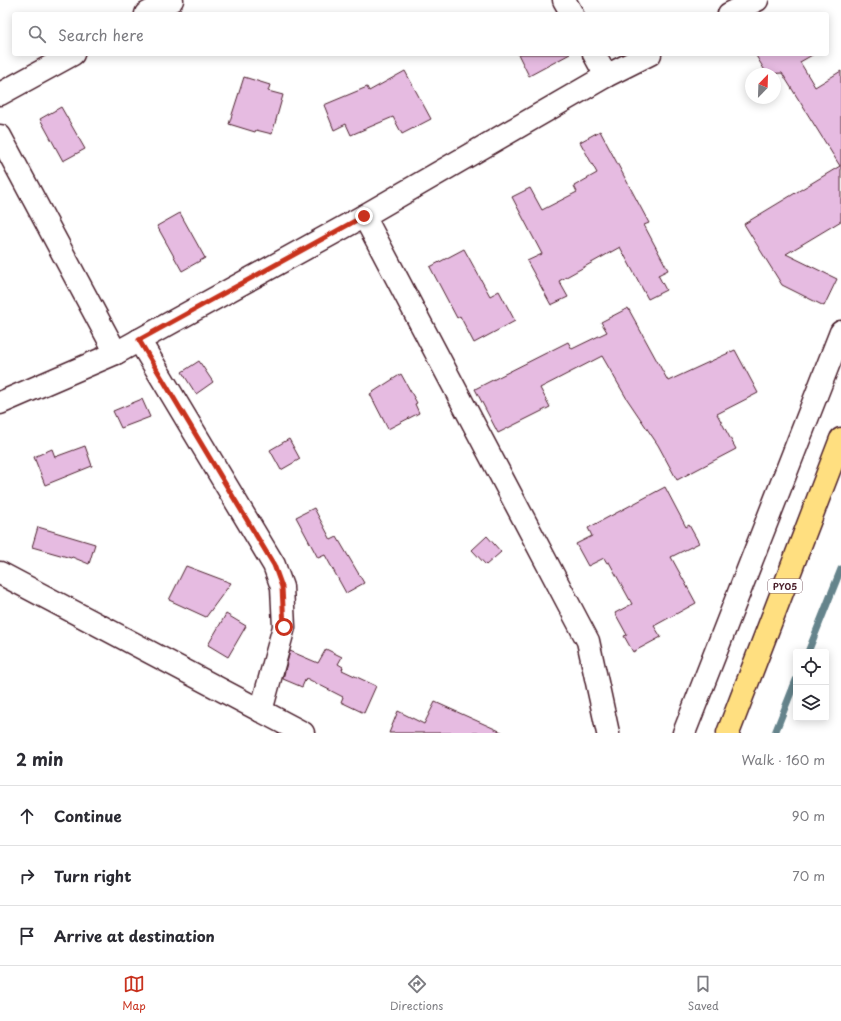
<!DOCTYPE html>
<meta charset="utf-8">
<style>
:root{--surface:#fff;--page:#f2f2f3;--text:#2b2b33;--muted:#7c7c81;--line:#e1e1e2;--accent:#c8321e}
body{margin:0;font-family:"Playpen Sans",sans-serif;background:var(--page);color:var(--text)}
.controls{position:absolute;right:12px;bottom:12px;display:grid;overflow:hidden;border-radius:4px;box-shadow:0 2px 10px #0003}
.controls button{width:36px;height:36px;display:grid;place-items:center;padding:0;border:0;border-bottom:1px solid var(--line);background:var(--surface);color:var(--text);font:20px sans-serif}
.compass{position:absolute;left:745px;top:68px;width:36px;height:36px;border-radius:50%;background:var(--surface);box-shadow:0 2px 10px #0003;rotate:23deg}
.stop{position:absolute;width:12px;height:12px;margin:-9px;border:3px solid #c8321e;border-radius:50%;background:#fff}
.stop.end{background:#c8321e;border-color:#fff;box-shadow:0 1px 4px #0008}
.list{margin:0;padding:0;list-style:none}
h2{display:flex;justify-content:space-between;align-items:center;height:52px;margin:0;padding:0 16px;font-size:17px}
h2 small{font-size:13px;font-weight:400;color:var(--muted)}
.list li{display:grid;grid-template-columns:26px 1fr auto;gap:12px;align-items:center;box-sizing:border-box;height:60px;padding:0 16px;border-top:1px solid var(--line)}
.list b{display:block;font-size:15px;white-space:nowrap}
.list em{font-size:13px;font-style:normal;color:var(--muted)}
.icon{flex:none;width:22px;height:22px;fill:none;stroke:currentColor;stroke-width:2;stroke-linecap:round;stroke-linejoin:round}
.map{position:relative;flex:none;width:841px;height:733px;overflow:hidden}
.search{position:absolute;background:var(--surface);box-shadow:0 2px 10px #0003;left:12px;right:12px;top:12px;height:44px;display:flex;align-items:center;gap:10px;box-sizing:border-box;padding:0 14px;border-radius:4px;color:var(--muted);font-size:15px}
.sheet{height:232px;background:var(--surface)}
nav{display:flex;justify-content:space-around;align-items:center;box-sizing:border-box;height:56px;border-top:1px solid var(--line);background:var(--surface);font-size:11px;color:var(--muted)}
nav a{display:grid;justify-items:center;gap:2px}
nav .on{color:var(--accent)}
.map>svg:first-child{display:block}
</style>
<div class="map">
<svg width="841" height="733" viewBox="0 0 841 733">
<rect width="100%" height="100%" fill="#fff"/>
<filter id="ink" filterUnits="userSpaceOnUse"><feTurbulence type="fractalNoise" baseFrequency=".025" numOctaves="2"/><feDisplacementMap in="SourceGraphic" scale="8" xChannelSelector="R" yChannelSelector="G"/><feConvolveMatrix kernelMatrix="1 2 1 2 8 2 1 2 1" color-interpolation-filters="sRGB"/></filter>
<g filter="url(#ink)">
<g fill="none" stroke-linecap="round" stroke-linejoin="round">
<g stroke="#65848c" stroke-width="7">
<polyline points="808,652 841,569"/>
<polyline points="775,733 796,680"/>
</g>
</g>
<g fill="#e6bbe1" stroke="#4a1f2b">
<polygon points="518,54 570,54 529,76"/>
<polygon points="755,54 814,54 800,62 815,87 841,71 841,221 786,254 837,279 824,306 782,285 744,224 840,166 782,73 767,74"/>
<polygon points="405,71 431,119 402,134 393,117 351,135 346,124 334,130 324,105 367,87 369,91"/>
<polygon points="244,77 270,85 268,91 283,95 272,134 256,130 255,132 229,124"/>
<polygon points="61,107 85,149 63,161 40,119"/>
<polygon points="600,131 649,223 644,225 668,270 658,275 666,290 648,299 620,247 559,281 568,297 551,305 527,261 542,254 512,197 530,188 542,210 577,192 574,186 597,173 580,142"/>
<polygon points="180,213 205,258 182,271 157,226"/>
<polygon points="464,249 490,296 499,291 515,321 474,343 460,316 457,318 430,267"/>
<polygon points="628,308 668,381 735,350 758,393 717,414 736,449 677,480 658,445 627,399 602,356 540,388 550,407 498,433 475,389 568,342 572,349 607,332 601,322"/>
<polygon points="199,361 213,382 196,394 182,372"/>
<polygon points="401,374 417,403 415,404 419,413 388,429 370,394"/>
<polygon points="142,399 150,417 121,428 113,411"/>
<polygon points="289,439 300,459 281,470 270,450"/>
<polygon points="85,446 92,466 45,485 34,457 52,449 55,457"/>
<polygon points="665,487 686,527 689,525 699,543 671,557 696,603 654,626 661,637 633,652 624,636 627,635 615,613 632,604 609,562 607,563 604,558 588,566 576,544 592,536 588,528"/>
<polygon points="314,508 331,540 337,537 364,583 346,593 325,555 318,558 296,517"/>
<polygon points="38,527 95,544 89,564 72,557 71,558 32,547"/>
<polygon points="487,536 501,552 486,565 472,550"/>
<polygon points="186,566 231,583 206,617 169,600"/>
<polygon points="226,614 246,626 228,657 208,645"/>
<polygon points="326,649 342,657 338,664 343,667 342,670 376,686 364,713 341,702 343,697 306,678 302,687 283,679 290,651 318,663"/>
<polygon points="435,702 504,733 389,733 398,711 424,724"/>
</g>
<g fill="none" stroke-linecap="round" stroke-linejoin="round">
<defs>
<g id="minor">
<polyline points="564,0 572,14"/>
<polyline points="146,14 172,0"/>
<polyline points="729,14 757,0"/>
<polyline points="594,54 606,76"/>
<polyline points="0,94 73,54"/>
<polyline points="0,136 116,353"/>
<polyline points="364,216 588,641 608,733"/>
<polyline points="139,340 274,565 282,587 284,627 261,711"/>
<polyline points="0,403 116,353 364,216 606,76 650,54"/>
<polyline points="684,733 841,332"/>
</g>
<polyline id="tertiary" points="0,573 303,733"/>
<polyline id="trunk" points="728,733 841,439"/>
</defs>
<use href="#minor" stroke="#4a1f2b" stroke-width="25"/>
<use href="#tertiary" stroke="#4a1f2b" stroke-width="25"/>
<use href="#trunk" stroke="#4a1f2b" stroke-width="25"/>
<use href="#minor" stroke="#fff" stroke-width="22"/>
<use href="#tertiary" stroke="#fff" stroke-width="22"/>
<use href="#trunk" stroke="#ffdf80" stroke-width="22"/>
</g>
</g>
<g fill="none" stroke-linecap="round" stroke-linejoin="round" filter="url(#ink)">
<polyline stroke="#c8321e" stroke-width="5" points="284,627 282,587 274,565 139,340 364,216"/>
</g>
<g text-anchor="middle" dominant-baseline="central" stroke-width="3.5" stroke-linejoin="round" paint-order="stroke">
<rect fill="#fff" stroke="#80626b" stroke-width="1" x="768" y="579" width="34" height="14" rx="3"/>
<g font-size="9" font-weight="bold" fill="#4a1f2b">
<text x="785" y="586">PY05</text>
</g>
</g>
</svg>
<div class="controls">
<button><svg class="icon" aria-label="locate" viewBox="0 0 24 24"><circle cx="12" cy="12" r="6"/><path d="M12 2v4M12 18v4M2 12h4M18 12h4"/></svg></button>
<button><svg class="icon" aria-label="layers" viewBox="0 0 24 24"><path d="M12 4l9 5-9 5-9-5zM3 14l9 5 9-5"/></svg></button>
</div>
<svg class="compass" viewBox="-18 -18 36 36"><path d="M0-13l5 13h-10z" fill="#e53935"/><path d="M0 13l5-13h-10z" fill="#7c7c81"/></svg>
<div class="stop" style="left:284px;top:627px"></div>
<div class="stop end" style="left:364px;top:216px"></div>
<div class="search"><svg class="icon" aria-label="search" viewBox="0 0 24 24"><circle cx="10" cy="10" r="6"/><path d="M15 15l6 6"/></svg>Search here</div>
</div>
<section class="sheet">
<h2>2 min<small>Walk · 160 m</small></h2>
<ul class="list">
<li><svg class="icon" aria-label="ahead" viewBox="0 0 24 24"><path d="M12 20V5M6 11l6-6 6 6"/></svg><div><b>Continue</b></div><em>90 m</em></li>
<li><svg class="icon" aria-label="right" viewBox="0 0 24 24"><path d="M7 20v-9h11M14 6l5 5-5 5"/></svg><div><b>Turn right</b></div><em>70 m</em></li>
<li><svg class="icon" aria-label="arrive" viewBox="0 0 24 24"><path d="M6 21V4h12l-3 4 3 4H6"/></svg><div><b>Arrive at destination</b></div></li>
</ul>
</section>
<nav>
<a class="on"><svg class="icon" aria-label="map" viewBox="0 0 24 24"><path d="M3 6l6-2 6 2 6-2v14l-6 2-6-2-6 2zM9 4v14M15 6v14"/></svg>Map</a>
<a><svg class="icon" aria-label="directions" viewBox="0 0 24 24"><path d="M12 3l9 9-9 9-9-9zM9 14v-3h6M13 9l2 2-2 2"/></svg>Directions</a>
<a><svg class="icon" aria-label="saved" viewBox="0 0 24 24"><path d="M7 4h10v16l-5-4-5 4z"/></svg>Saved</a>
</nav>
